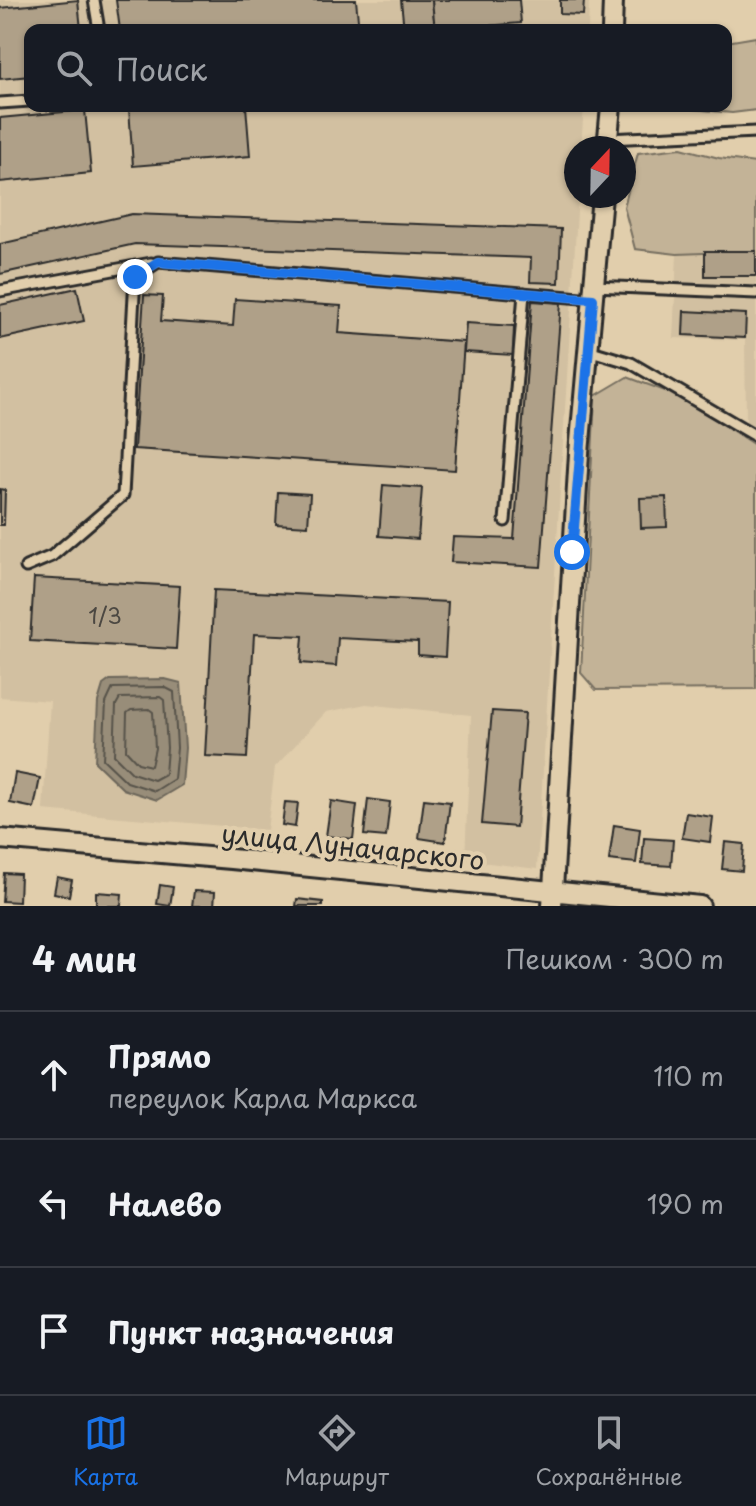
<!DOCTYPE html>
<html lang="ru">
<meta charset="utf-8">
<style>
:root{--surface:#171b24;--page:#20242c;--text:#f1f3f6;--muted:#9ea1a6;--line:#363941;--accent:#1a73e8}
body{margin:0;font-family:"Playpen Sans",sans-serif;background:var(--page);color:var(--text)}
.compass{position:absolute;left:564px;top:136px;width:72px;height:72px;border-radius:50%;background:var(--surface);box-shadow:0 2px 6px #0004;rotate:22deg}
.stop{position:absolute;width:24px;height:24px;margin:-18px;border:6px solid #1a73e8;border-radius:50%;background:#fff}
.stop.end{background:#1a73e8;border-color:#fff;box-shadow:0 2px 8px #0008}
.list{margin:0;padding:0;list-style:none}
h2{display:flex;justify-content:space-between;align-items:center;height:104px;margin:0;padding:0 32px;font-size:34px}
h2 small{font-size:26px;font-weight:400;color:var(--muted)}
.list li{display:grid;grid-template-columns:52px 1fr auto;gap:24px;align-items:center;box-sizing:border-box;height:128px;padding:0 32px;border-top:2px solid var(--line)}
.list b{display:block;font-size:30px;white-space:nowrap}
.list p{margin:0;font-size:26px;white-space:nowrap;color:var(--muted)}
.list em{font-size:26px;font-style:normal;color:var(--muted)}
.icon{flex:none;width:44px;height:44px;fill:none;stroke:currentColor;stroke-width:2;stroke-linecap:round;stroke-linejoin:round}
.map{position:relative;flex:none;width:756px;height:906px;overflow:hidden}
.search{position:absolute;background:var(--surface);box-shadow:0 2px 6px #0004;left:24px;right:24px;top:24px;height:88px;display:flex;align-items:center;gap:20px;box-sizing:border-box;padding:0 28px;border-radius:16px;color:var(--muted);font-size:30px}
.sheet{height:488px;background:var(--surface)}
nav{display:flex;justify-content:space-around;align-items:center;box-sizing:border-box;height:112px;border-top:2px solid var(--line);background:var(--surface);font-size:22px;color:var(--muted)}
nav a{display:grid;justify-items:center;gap:4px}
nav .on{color:var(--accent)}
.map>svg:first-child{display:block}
</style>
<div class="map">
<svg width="756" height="906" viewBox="0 0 756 906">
<rect width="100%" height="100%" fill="#e1ceac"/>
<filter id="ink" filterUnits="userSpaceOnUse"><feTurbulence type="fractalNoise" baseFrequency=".0125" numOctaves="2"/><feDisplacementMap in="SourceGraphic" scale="16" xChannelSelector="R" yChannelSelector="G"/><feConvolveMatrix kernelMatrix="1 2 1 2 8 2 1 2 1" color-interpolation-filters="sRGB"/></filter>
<g filter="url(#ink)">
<g fill="#d2c0a1">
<polygon points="0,0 589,0 588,30 30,30 30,106 584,106 581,148 576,148 578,196 537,869 465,860 471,715 366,704 326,712 275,767 267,830 43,810 50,701 0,697"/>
<polygon points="705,251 756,251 756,428 746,422 745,340 673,338 677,254"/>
</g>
<g fill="#c3b397" stroke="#776f61" stroke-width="2">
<polygon points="756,37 756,110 732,113 661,106 726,106 726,42"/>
<polygon points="681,148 719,158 756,163 756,251 677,254 635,249 624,207 638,153"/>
<polygon points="627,377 679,396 756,446 756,689 596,690 581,673 595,396"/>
</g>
<polygon fill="#988d79" stroke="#6c665a" stroke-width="2" points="165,679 181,683 185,748 182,785 157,800 123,789 95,762 98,702 103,685 110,680"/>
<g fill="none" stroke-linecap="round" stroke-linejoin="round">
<g stroke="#57524a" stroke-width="2">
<polygon points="164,687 174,692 177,748 174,779 155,791 127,782 103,759 106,703 113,688"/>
<polygon points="160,697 164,700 167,748 165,774 154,780 132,773 114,755 116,705 120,698"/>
<polygon points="131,710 149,709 153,712 155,748 151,766 138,763 126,750 127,713"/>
</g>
</g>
<g fill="#afa088" stroke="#2b2b2b" stroke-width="2">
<polygon points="78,0 81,30 30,30 30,76 0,79 0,8"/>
<polygon points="116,0 356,0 359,30 120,30"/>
<polygon points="401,0 432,0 435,30 404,30"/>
<polygon points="432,0 519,0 521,23 435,30"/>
<polygon points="560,0 584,0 583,15 560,14"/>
<polygon points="151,106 246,106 250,156 133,166 129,108"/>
<polygon points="85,110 91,173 0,182 0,118"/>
<polygon points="132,214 561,229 559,283 530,282 531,258 135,244 0,274 0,244"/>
<rect x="705" y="251" width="51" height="25"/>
<polygon points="77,288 84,321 0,339 0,305"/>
<polygon points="144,295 163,296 161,321 233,326 235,299 341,306 339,333 464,342 455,470 134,449"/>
<polygon points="532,301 561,303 541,567 451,562 453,537 514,539"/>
<polygon points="684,311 746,314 745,338 683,335"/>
<polygon points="466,323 514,326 513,355 464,352"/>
<polygon points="383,485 422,488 418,539 379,536"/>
<polygon points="0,489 5,490 4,525 0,525"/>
<polygon points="278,492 310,494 308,526 276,524"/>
<polygon points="666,497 667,527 641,528 640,498"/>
<polygon points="34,578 180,586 176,649 30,641"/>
<polygon points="214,590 448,602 445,657 418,655 418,642 338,638 336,666 301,663 303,636 254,634 247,758 205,756"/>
<polygon points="492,711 525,713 516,827 482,824"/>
<polygon points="15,773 40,778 34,808 10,803"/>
<polygon points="368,799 390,802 386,837 364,835"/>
<polygon points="424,799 450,802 445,842 419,838"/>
<polygon points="331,801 357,805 353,839 326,836"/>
<polygon points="285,802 298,803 295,827 282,825"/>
<polygon points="686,813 713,817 710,842 682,838"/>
<polygon points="614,825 640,829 636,863 609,860"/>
<polygon points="644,838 673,840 671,866 642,864"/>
<polygon points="725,842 744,844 742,871 722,869"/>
<polygon points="4,873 20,874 19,902 2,901"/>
<polygon points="57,877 72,880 69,896 54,893"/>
<polygon points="160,885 173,887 170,906 157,904"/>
<polygon points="194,891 215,892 214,906 192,906"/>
<polygon points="96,892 122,894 121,906 96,906"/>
<polygon points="297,899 323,902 323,906 296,906"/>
</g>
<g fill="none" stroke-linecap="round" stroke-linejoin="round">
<defs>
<g id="lane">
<polyline points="94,0 99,30"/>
<polyline points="0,103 30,101"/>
<polyline points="608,139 756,132"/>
<polyline points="594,286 756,293"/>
<polyline points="0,291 151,263"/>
<polyline points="588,350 631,363 756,436"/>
<polyline points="505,521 524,293"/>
<polyline points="26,567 52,556 123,495 135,277 158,262 593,299"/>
</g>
<g id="street">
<polyline points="612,30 613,0"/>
<polyline points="607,148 611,106"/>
<polyline points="0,839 231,859 700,906"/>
<polyline points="552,906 579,453 602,196"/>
</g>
</defs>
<use href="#lane" stroke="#2b2b2b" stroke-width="15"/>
<use href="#street" stroke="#2b2b2b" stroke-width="24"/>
<use href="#lane" stroke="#e1ceac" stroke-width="9"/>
<use href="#street" stroke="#e1ceac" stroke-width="18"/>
</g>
</g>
<g fill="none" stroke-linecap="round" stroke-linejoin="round" filter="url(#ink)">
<polyline stroke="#1a73e8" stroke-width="10" points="135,277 158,262 593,299 572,552"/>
</g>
<g text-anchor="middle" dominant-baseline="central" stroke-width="8" stroke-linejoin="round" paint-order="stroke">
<g font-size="22" fill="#4c4842">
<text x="105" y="614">1/3</text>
</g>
<g font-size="26" fill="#2b2b2b" stroke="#e1ceac">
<text transform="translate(353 846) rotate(6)">улица Луначарского</text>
</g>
</g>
</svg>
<svg class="compass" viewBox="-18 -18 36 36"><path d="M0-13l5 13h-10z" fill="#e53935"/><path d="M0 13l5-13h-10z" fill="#9ea1a6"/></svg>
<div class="stop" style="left:572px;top:552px"></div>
<div class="stop end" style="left:135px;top:277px"></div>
<div class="search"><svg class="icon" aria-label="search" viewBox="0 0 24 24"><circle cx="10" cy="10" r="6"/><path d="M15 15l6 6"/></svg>Поиск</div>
</div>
<section class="sheet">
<h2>4 мин<small>Пешком · 300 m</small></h2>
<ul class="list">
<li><svg class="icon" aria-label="ahead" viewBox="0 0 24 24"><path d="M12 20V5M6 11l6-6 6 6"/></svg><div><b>Прямо</b><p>переулок Карла Маркса</p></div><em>110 m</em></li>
<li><svg class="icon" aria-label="left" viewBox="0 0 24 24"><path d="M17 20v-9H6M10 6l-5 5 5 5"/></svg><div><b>Налево</b></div><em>190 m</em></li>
<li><svg class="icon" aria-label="arrive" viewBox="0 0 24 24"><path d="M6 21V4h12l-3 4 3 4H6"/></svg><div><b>Пункт назначения</b></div></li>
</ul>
</section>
<nav>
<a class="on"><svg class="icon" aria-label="map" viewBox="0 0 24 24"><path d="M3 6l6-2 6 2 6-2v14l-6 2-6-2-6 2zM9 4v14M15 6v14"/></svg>Карта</a>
<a><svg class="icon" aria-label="directions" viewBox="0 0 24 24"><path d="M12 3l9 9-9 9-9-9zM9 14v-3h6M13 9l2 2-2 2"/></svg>Маршрут</a>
<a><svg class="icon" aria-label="saved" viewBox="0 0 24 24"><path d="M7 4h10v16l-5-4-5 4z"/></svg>Сохранённые</a>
</nav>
